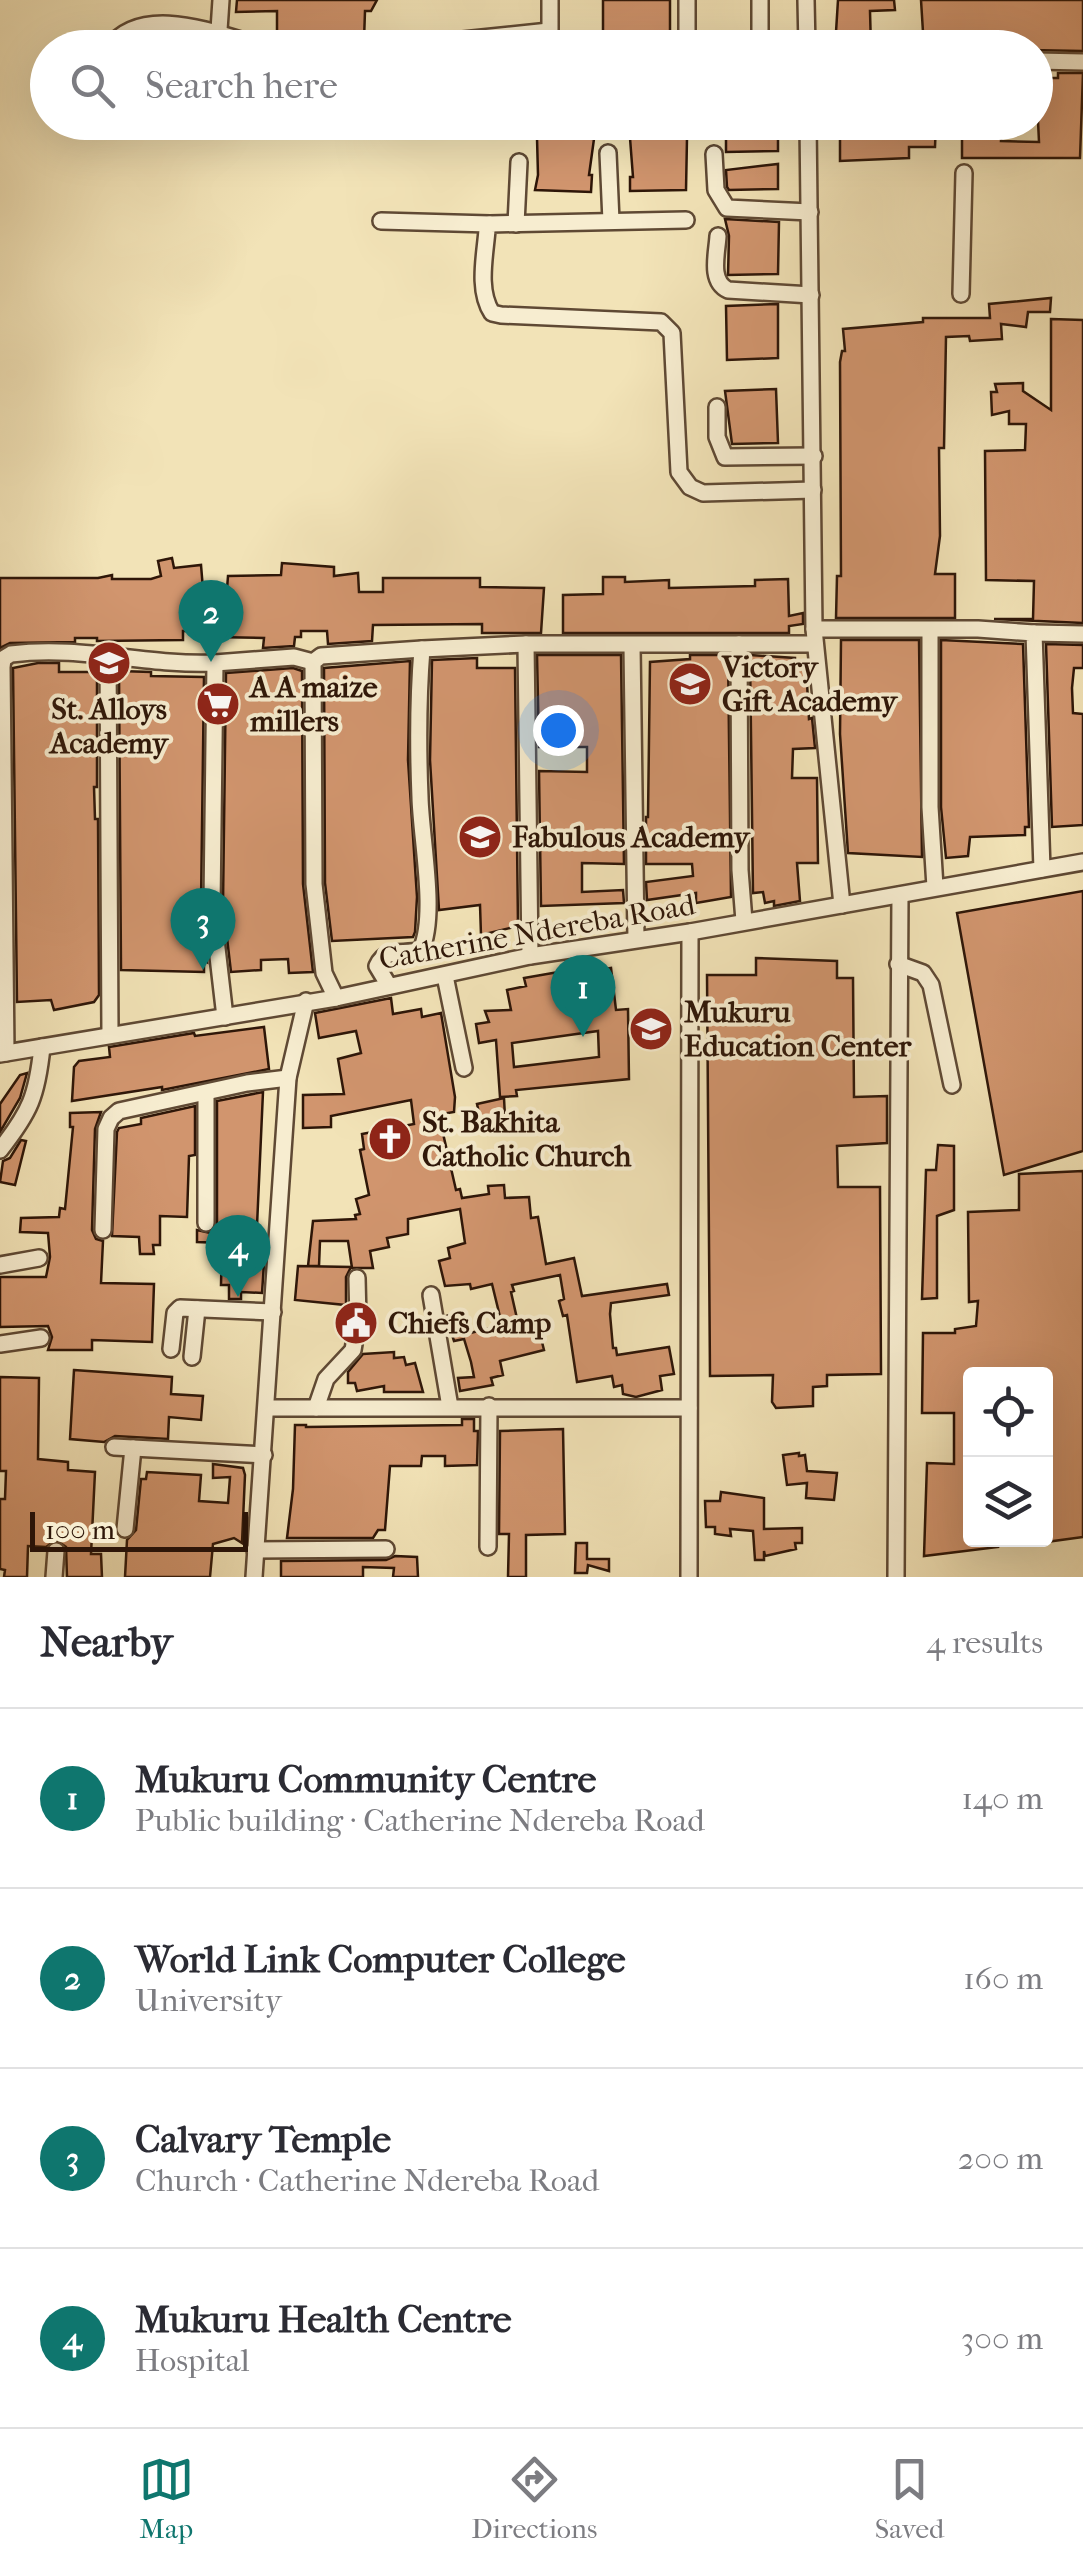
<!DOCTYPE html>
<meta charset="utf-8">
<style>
:root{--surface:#fff;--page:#f7f7f7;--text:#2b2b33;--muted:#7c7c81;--line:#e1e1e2;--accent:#0f766e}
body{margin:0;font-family:"IM FELL French Canon",serif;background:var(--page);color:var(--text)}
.controls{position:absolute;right:30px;bottom:30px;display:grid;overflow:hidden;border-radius:10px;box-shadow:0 10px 40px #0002}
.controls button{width:90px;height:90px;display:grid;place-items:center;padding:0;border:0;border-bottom:2px solid var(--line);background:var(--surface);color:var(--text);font:50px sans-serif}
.scale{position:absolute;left:30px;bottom:25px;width:218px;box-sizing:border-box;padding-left:10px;border:5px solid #2e1608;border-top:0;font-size:28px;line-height:35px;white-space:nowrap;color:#2e1608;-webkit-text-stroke:8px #f7edd0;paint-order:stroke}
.you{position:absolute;left:558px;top:730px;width:35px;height:35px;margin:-25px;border:8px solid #fff;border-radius:50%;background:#1a73e8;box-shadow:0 0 0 15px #1a73e833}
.badge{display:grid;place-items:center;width:65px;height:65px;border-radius:50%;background:var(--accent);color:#fff;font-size:32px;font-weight:700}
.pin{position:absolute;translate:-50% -82px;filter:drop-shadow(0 2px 5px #0008)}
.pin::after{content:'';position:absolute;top:52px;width:35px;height:30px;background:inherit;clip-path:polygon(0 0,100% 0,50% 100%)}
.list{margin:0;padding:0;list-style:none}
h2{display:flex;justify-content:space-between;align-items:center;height:130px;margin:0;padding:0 40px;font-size:42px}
h2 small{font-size:32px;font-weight:400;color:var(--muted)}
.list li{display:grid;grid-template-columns:65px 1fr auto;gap:30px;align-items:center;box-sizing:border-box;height:180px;padding:0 40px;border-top:2px solid var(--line)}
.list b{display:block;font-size:38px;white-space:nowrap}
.list p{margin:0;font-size:32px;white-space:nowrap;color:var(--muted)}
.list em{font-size:32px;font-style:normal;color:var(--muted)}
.icon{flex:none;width:55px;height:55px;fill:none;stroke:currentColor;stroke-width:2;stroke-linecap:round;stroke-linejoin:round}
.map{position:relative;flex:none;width:1083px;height:1577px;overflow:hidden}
.search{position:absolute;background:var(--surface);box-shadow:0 10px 40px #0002;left:30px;right:30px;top:30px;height:110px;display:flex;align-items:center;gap:25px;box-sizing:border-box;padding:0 35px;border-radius:55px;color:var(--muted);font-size:38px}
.sheet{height:850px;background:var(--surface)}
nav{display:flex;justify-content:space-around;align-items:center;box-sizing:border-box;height:140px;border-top:2px solid var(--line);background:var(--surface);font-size:28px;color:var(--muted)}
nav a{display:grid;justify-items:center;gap:5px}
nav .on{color:var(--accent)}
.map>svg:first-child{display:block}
</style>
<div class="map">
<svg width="1083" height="1577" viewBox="0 0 1083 1577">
<rect width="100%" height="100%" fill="#f2e3b7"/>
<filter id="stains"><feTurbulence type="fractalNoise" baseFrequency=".002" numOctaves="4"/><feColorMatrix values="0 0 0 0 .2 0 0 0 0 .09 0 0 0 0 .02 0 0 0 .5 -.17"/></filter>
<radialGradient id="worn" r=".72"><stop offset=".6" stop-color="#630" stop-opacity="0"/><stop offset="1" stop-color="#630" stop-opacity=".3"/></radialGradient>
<g fill="#d1956e" stroke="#2e1608" stroke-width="2.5" fill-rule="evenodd">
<polygon points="237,0 377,0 371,11 365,11 364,40 321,43 321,39 313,36 277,38 277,11 236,12"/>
<rect x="603" y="0" width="67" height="48"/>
<polygon points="838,0 894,0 895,10 870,11 871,48 835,48"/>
<polygon points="921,0 1083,0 1083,51 924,48"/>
<polygon points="1058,73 1083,73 1080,158 962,158 962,122 1002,122 1001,141 1039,142 1036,78 1058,78"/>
<polygon points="209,122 304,122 304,138 208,137"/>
<polygon points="840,122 936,122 935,147 909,147 909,158 840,161"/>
<polygon points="765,134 778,135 778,151 726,152 726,135 766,138"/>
<polygon points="568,137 594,139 589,175 592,175 591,192 535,190 538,175 537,138"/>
<polygon points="630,138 687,138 686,190 630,191 630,177 633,177"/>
<polygon points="778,164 778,189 729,190 727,187 726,170"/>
<polygon points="725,219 779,222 778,274 728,275 729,236"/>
<polygon points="1051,298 1050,312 1028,312 1026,327 1001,324 1002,339 970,341 969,336 946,337 944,448 939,448 940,536 935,574 955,574 955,618 836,618 837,576 841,576 840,362 842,351 845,351 843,329 923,322 923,318 990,318 989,304"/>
<polygon points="778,304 778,358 727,360 726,306"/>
<polygon points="1051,319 1083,320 1083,623 994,619 1033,619 1034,581 986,580 985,451 1025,450 1026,424 1009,424 1009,411 992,415 991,392 997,392 995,384 1023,383 1023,391 1051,410"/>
<polygon points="776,389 778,443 732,444 725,391"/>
<polygon points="172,558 174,568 201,565 203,589 227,589 228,576 281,575 282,563 334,567 334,576 358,573 359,592 383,592 383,578 480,578 480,587 544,588 541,633 482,633 482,624 373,625 372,641 328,644 327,631 301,631 301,637 295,637 294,646 263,648 264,638 213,637 213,631 183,631 183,640 97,641 97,638 75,638 75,642 10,643 0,648 0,578 98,578 112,575 112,579 151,579 161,576 158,561"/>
<polygon points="603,577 625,577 625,582 669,580 669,588 755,586 755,580 788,579 789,616 803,613 803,624 789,626 789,633 563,633 563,595 603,594"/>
<polygon points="841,640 919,640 922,857 848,853 840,734"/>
<polygon points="941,640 1023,644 1029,827 1025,827 1025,835 970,837 968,856 946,858 941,807"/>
<polygon points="1046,644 1083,645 1083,668 1074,668 1072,688 1073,713 1083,714 1083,825 1052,827"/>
<polygon points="537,655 621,655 624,864 582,863 582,892 623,890 624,903 541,906 539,771 587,772 587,747 539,747"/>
<polygon points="690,655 728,655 731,897 696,903 696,893 647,900 646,882 693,876 692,864 646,864 646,817 648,817 650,662 690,659"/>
<polygon points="750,655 795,658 795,666 806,665 809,719 812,718 815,748 793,749 792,778 817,778 818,863 797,863 800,901 774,906 774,901 765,903 763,892 753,893"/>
<polygon points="477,658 477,668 515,668 518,926 481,935 480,905 439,910 430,760 432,660"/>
<polygon points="410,661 408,760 417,897 415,932 413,937 332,941 325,883 324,668"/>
<polygon points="38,663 59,663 59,672 97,672 97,787 94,787 95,819 98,819 99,995 94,1002 54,1010 51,1000 17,1002 13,668"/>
<polygon points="293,668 302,671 303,884 313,972 289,973 288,959 261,960 261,970 231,972 223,904 226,673"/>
<polygon points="119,671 151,672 151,676 204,677 201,905 207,962 204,960 204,972 121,970"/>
<polygon points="1083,891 1083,1151 1004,1175 957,913"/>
<polygon points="756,958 837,961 837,978 853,978 854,1097 887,1096 887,1143 837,1146 838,1187 880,1187 881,1374 827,1375 827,1386 813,1387 813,1406 776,1408 772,1402 773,1375 710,1376 707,975 756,975"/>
<path d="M611,968l5,42 12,-1 1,70 -113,11 1,6 -17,1 -4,-57 -17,3 -3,-19 13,-2 -4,-11 26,-1 -4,-20 19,-4 -2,-8 46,-8v3h4l2,20 17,-1 -1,-21zM598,1031l1,26 -85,10 -2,-24z"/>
<polygon points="391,998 393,1014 421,1009 422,1017 441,1013 455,1097 454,1112 442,1114 445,1128 442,1129 456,1190 460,1189 462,1198 489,1194 488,1186 504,1185 505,1198 529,1197 531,1218 538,1217 546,1264 574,1258 582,1296 667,1284 669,1295 611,1303 610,1314 613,1348 616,1348 617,1355 669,1347 674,1374 660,1376 662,1390 636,1397 623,1394 622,1385 614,1387 612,1376 577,1382 567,1315 563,1316 559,1301 564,1299 560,1275 512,1285 514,1291 511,1292 518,1323 536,1318 544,1350 500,1361 503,1375 491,1378 493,1385 460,1391 458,1378 474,1377 471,1362 464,1339 454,1341 446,1316 459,1312 466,1334 495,1327 494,1323 501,1321 492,1284 471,1289 470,1284 445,1286 439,1261 450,1258 448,1248 465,1243 460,1209 408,1219 408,1234 387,1238 389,1247 370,1251 373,1268 352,1268 348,1241 320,1241 319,1266 308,1266 313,1221 356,1219 355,1215 360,1214 356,1199 369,1195 360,1150 364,1149 362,1134 414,1124 411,1100 331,1116 331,1127 303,1128 303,1095 344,1094 338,1059 361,1053 356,1031 319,1038 315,1013"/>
<polygon points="264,1027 269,1069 162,1090 162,1087 72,1101 74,1067 79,1061 110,1057 109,1047 194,1033 195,1036"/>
<polygon points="27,1073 20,1098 0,1132 0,1104 20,1075"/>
<polygon points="263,1092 256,1248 265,1248 262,1293 241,1292 241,1299 229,1299 229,1285 221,1285 222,1243 197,1242 197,1230 211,1233 217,1224 217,1101"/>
<polygon points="504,1098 505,1117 481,1122 477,1104"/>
<polygon points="195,1106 195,1155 189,1156 187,1217 160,1216 160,1245 153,1245 154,1254 140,1254 139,1237 112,1236 117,1132 119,1128 141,1124 141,1118"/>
<polygon points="101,1112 95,1129 92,1230 96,1239 103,1241 101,1283 154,1284 152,1342 92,1340 92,1350 48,1350 52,1337 48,1326 0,1327 0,1277 46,1277 50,1257 48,1233 20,1232 21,1218 59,1217 60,1208 65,1209 73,1127 70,1127 70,1113"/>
<polygon points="21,1140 26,1141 15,1185 0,1182 3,1161 10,1158"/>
<polygon points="938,1145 954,1146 954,1210 937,1216 937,1298 922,1299 926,1170 936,1170"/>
<polygon points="1083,1171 1083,1537 1046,1542 1046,1374 970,1374 970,1540 997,1540 998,1547 924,1556 927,1463 954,1464 954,1413 922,1413 923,1333 955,1333 955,1329 976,1326 978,1301 969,1302 968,1212 1019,1210 1019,1174"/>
<polygon points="298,1266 351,1267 346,1277 346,1305 295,1300"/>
<polygon points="394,1352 394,1358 404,1357 406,1365 415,1363 423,1392 384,1392 384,1386 357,1391 355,1383 348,1383 348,1372 363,1354"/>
<polygon points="74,1370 172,1377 171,1394 203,1396 201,1420 169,1417 168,1439 115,1436 104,1442 70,1439"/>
<polygon points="0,1377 39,1378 38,1459 68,1462 68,1470 95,1472 91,1554 101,1554 102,1577 67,1577 66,1547 56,1540 46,1547 28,1546 27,1577 4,1577 5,1570 0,1569 0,1499 5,1499 6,1471 0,1471"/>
<polygon points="462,1419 474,1419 474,1431 478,1431 477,1465 445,1466 445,1456 422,1456 421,1466 390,1466 385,1530 378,1530 373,1538 287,1538 293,1489 295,1425 306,1425 306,1427 462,1425"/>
<polygon points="563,1429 565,1534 526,1535 526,1577 508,1577 509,1534 499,1534 500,1431"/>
<polygon points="799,1453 799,1456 805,1455 807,1471 837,1473 834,1500 806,1498 807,1483 787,1485 783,1455"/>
<polygon points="213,1464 243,1468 245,1475 242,1543 234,1538 213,1544 210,1577 125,1577 127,1540 136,1530 141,1479 146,1479 147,1472 201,1475 199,1501 228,1503 230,1477 213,1478"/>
<polygon points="721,1492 764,1498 764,1529 802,1528 802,1543 795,1543 796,1549 765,1556 764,1551 764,1560 755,1560 753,1531 730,1529 731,1536 715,1534 715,1527 706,1527 705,1501 720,1501"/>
<polygon points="576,1543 587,1543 587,1559 609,1559 609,1571 588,1565 587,1573 575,1573"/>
<polygon points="395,1556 417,1557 418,1577 393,1577 394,1568 363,1567 363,1577 281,1577 281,1561 386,1560"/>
</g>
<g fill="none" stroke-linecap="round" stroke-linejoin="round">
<defs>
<g id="minor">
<polyline points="687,0 687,48"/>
<polyline points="760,0 760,48"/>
<polyline points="806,0 807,48"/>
<polyline points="219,30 221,0"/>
<path d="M109,48c35,-48 114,-11 160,0"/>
<polyline points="385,48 549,31"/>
<polyline points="550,48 550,0"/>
<polyline points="1036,61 1083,62"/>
<polyline points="808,122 814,629 842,905"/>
<polyline points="608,153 611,221"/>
<polyline points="714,154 716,190 727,208 810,212"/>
<path d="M686,220l-196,4 -3,6c-2,26 -10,60 5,83l9,2 160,7 11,11 7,139 11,15 13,6 110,-3"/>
<polyline points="381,221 490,224"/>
<polyline points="516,224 519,162"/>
<path d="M718,236c-1,18 -9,45 10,54l83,5"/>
<polyline points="961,294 964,173"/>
<polyline points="717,407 717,437 725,457 814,456"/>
<polyline points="814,629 978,629 1034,633 1042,869"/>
<polyline points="930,630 930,807 935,887"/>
<polyline points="1034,633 1083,634"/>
<polyline points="526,644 530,956"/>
<polyline points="739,644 740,870 744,921"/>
<polyline points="632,646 636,939"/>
<polyline points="108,653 110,1035"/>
<polyline points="215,663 294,657 313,662"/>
<polyline points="898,964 923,973 931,985 952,1085"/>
<polyline points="445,976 464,1068"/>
<path d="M389,986l-12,-20c9,-20 27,-10 44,-16 16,-36 0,-111 -1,-153 -2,-49 -2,-99 2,-148l104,-5h289"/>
<polyline points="336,998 324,973 314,884 313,662 321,656 422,649"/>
<path d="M6,1053l-4,-386 1,-8 8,-5c71,-9 134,12 204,9l-3,242 13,112"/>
<polyline points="0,1054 336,998 530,956 690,932 1083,862"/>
<path d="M0,1150c30,-38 37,-54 42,-103"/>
<polyline points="206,1223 206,1094"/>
<polyline points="103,1230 106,1129 111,1118 119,1111 247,1083 288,1078"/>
<polyline points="0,1265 39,1258"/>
<polyline points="431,1295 450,1407"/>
<polyline points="0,1344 41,1338"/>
<polyline points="171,1349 175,1313 180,1308 273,1312"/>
<polyline points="192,1357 197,1309"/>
<polyline points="266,1408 689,1408"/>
<polyline points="316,1408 326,1379 353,1350 358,1320 357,1278"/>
<polyline points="114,1447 264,1455"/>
<polyline points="125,1529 133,1448"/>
<polyline points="488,1547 489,1406"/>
<polyline points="255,1550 386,1549"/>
<polyline points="54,1577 56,1551"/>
<polyline points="254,1577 288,1078 306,1001"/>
<polyline points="689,1577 690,932"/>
<polyline points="896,1577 900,895"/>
</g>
</defs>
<use href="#minor" stroke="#5f4934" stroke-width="20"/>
<use href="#minor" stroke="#f7edd0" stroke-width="15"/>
</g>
<defs>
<symbol id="school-disc" viewBox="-11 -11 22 22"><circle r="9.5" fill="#8f2418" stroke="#f7edd0"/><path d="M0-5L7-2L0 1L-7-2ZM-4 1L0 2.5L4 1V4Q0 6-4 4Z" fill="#fff"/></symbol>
<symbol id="supermarket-disc" viewBox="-11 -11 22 22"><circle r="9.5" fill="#8f2418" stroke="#f7edd0"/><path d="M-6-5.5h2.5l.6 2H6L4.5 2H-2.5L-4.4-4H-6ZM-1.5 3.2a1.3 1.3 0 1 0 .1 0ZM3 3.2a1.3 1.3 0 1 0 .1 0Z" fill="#fff"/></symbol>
<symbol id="church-disc" viewBox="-11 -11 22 22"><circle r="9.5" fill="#8f2418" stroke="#f7edd0"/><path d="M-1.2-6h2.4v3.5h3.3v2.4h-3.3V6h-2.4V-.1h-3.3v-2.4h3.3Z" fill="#fff"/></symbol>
<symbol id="civic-disc" viewBox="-11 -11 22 22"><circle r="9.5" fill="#8f2418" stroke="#f7edd0"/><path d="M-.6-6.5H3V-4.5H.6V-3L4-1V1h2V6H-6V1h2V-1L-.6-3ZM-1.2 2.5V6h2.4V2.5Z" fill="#fff"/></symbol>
</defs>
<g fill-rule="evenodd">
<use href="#school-disc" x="84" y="638" width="50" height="50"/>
<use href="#school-disc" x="665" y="659" width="50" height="50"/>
<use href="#supermarket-disc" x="193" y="679" width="50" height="50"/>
<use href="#school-disc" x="455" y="812" width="50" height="50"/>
<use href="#school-disc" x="626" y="1004" width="50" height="50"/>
<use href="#church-disc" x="365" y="1114" width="50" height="50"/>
<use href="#civic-disc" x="331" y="1298" width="50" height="50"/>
</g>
<g text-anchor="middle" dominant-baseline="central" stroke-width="8" stroke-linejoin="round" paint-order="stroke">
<g font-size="30" font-weight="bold" fill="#2e1608" stroke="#f7edd0" text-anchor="start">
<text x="722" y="667">Victory<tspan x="722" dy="34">Gift Academy</tspan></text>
<text x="250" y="687">A A maize<tspan x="250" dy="34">millers</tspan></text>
<text x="109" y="709" text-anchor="middle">St. Alloys<tspan x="109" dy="34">Academy</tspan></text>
<text x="512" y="837">Fabulous Academy</text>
<text x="684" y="1012">Mukuru<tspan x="684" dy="34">Education Center</tspan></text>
<text x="422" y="1122">St. Bakhita<tspan x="422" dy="34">Catholic Church</tspan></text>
<text x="388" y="1323">Chiefs Camp</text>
</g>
<g font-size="30" fill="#2e1608" stroke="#f7edd0">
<text transform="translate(537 932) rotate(-10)">Catherine Ndereba Road</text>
</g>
</g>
<rect width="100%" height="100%" filter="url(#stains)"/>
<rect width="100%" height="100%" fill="url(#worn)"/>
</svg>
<div class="controls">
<button><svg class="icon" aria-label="locate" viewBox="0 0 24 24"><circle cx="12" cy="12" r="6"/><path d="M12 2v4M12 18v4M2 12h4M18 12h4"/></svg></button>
<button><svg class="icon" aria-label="layers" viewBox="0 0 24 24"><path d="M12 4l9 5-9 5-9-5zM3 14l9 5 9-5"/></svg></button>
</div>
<div class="scale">100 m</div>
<div class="you"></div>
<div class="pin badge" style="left:583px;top:1037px">1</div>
<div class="pin badge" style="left:211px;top:662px">2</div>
<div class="pin badge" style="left:203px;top:970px">3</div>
<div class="pin badge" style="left:238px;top:1297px">4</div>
<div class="search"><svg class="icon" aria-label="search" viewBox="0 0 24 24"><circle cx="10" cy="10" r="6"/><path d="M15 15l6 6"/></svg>Search here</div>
</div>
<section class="sheet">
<h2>Nearby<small>4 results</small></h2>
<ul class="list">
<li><span class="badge">1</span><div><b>Mukuru Community Centre</b><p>Public building · Catherine Ndereba Road</p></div><em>140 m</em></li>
<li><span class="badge">2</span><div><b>World Link Computer College</b><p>University</p></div><em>160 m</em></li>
<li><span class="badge">3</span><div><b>Calvary Temple</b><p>Church · Catherine Ndereba Road</p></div><em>200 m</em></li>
<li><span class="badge">4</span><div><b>Mukuru Health Centre</b><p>Hospital</p></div><em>300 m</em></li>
</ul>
</section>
<nav>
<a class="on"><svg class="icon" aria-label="map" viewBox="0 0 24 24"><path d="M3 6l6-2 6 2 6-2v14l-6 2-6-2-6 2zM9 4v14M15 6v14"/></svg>Map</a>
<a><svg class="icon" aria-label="directions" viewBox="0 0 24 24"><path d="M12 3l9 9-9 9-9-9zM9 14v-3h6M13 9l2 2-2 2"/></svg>Directions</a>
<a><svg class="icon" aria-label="saved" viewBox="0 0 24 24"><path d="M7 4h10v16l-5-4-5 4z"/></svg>Saved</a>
</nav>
